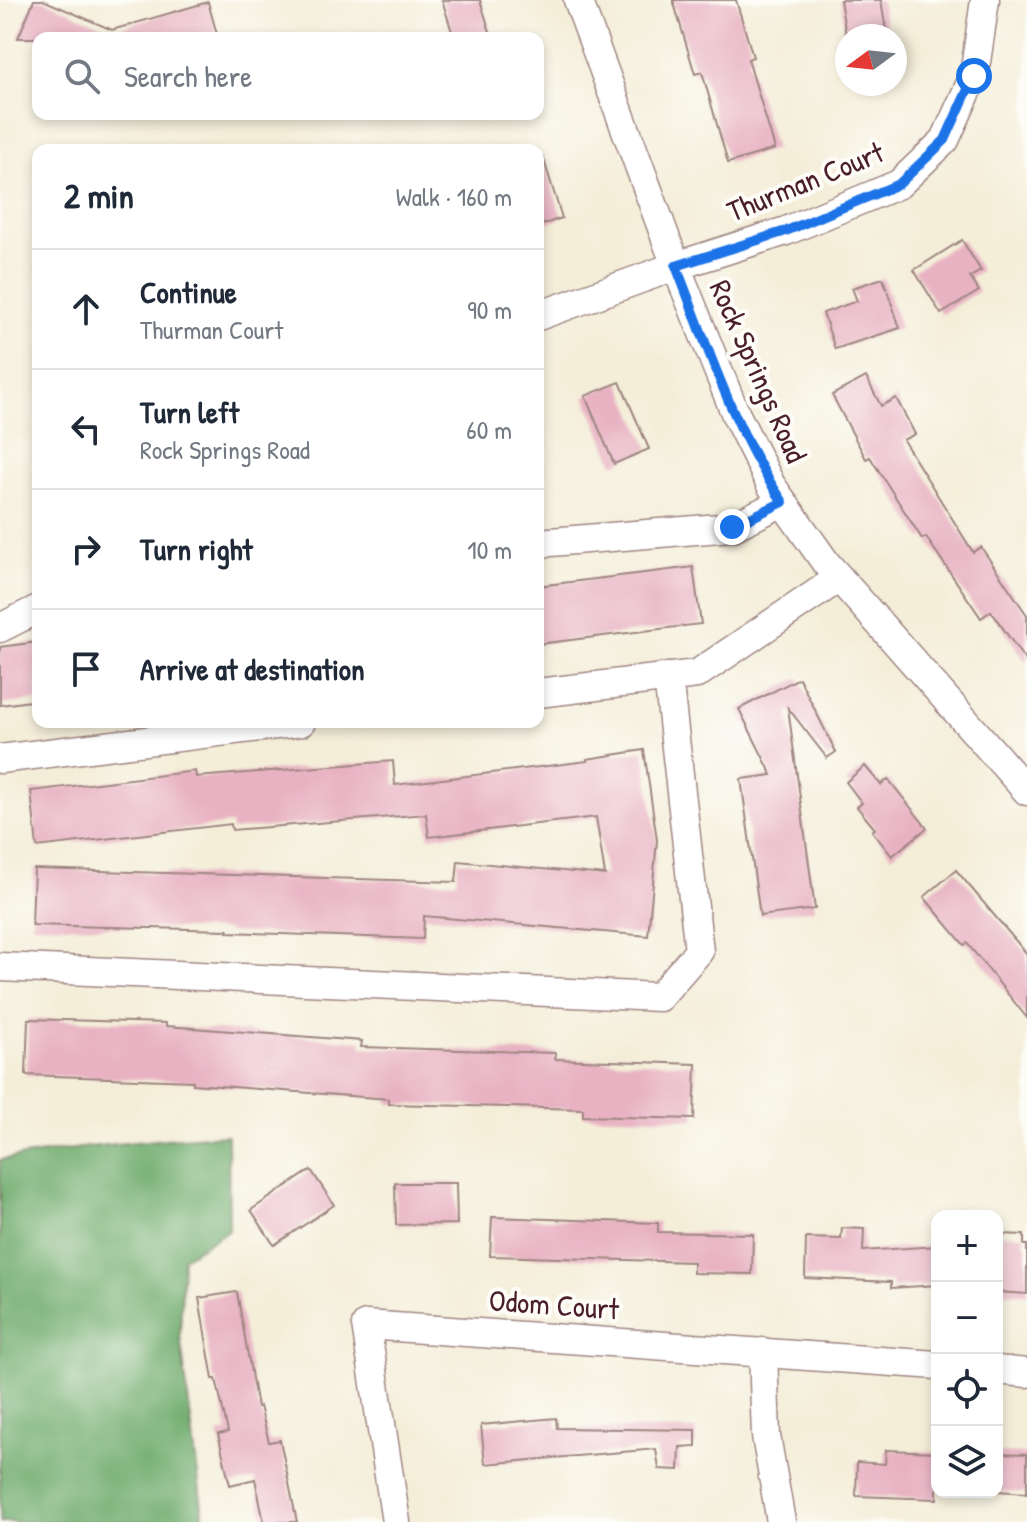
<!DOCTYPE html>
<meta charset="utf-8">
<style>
:root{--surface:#fff;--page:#f2f2f3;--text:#1f2937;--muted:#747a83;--line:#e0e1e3}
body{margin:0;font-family:"Patrick Hand",sans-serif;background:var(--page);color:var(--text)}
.controls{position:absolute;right:24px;bottom:24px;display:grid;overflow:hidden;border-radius:16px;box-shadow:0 4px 12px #0003}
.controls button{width:72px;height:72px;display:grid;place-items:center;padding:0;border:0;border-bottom:2px solid var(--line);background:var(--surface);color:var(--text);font:40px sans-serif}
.compass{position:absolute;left:835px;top:24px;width:72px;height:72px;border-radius:50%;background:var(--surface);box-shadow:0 4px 12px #0003;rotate:255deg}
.stop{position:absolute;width:24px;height:24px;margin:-18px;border:6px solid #1a73e8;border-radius:50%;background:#fff}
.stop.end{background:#1a73e8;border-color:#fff;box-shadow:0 2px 8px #0008}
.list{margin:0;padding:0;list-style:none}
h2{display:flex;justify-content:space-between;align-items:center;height:104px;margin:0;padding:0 32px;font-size:34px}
h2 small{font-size:26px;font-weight:400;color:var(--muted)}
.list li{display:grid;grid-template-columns:52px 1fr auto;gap:24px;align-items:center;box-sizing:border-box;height:120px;padding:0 32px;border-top:2px solid var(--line)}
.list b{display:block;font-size:30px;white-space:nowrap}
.list p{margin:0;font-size:26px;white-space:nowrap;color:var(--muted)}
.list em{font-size:26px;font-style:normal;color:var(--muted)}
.icon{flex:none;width:44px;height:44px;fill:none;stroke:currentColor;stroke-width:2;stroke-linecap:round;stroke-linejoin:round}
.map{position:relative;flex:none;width:1027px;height:1522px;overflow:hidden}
.search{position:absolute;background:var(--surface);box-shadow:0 4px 12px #0003;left:32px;top:32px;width:512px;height:88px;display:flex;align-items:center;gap:20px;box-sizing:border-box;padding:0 28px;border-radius:16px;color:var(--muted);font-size:30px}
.panel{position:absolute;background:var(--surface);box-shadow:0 4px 12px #0003;left:32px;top:144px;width:512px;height:584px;border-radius:16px}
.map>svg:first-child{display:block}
</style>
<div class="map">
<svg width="1027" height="1522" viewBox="0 0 1027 1522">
<rect width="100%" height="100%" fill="#fdfcf7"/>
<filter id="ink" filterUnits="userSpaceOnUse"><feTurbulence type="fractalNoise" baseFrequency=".0125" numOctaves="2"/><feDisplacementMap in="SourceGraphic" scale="16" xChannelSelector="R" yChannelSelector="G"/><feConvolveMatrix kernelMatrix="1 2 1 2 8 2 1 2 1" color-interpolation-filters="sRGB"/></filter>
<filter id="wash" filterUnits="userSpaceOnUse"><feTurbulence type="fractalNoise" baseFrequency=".006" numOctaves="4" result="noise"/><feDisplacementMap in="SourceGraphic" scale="32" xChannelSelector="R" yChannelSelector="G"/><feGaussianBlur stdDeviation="1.8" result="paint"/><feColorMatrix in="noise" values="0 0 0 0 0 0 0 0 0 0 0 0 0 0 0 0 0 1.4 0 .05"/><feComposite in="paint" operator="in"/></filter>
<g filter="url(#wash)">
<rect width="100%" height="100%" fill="#f4eed9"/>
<path fill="#6daa6b" stroke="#5c644b" stroke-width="2" d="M228,1135l1,95 -46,28 -3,77 24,187h-204v-362c76,-13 152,-21 228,-25z"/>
<g id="blocks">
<g fill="#e8b2c3">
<polygon points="34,0 43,0 112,30 208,2 218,38 18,38"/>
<polygon points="442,0 480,0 492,38 454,38"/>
<polygon points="673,0 736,0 753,57 748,59 775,149 728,163 702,72 695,74"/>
<polygon points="840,0 881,0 887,36 846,36"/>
<polygon points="543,157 562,218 538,226 538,158"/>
<polygon points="962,240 981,271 970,277 979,291 941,314 914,270"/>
<polygon points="883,278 900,328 835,349 823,313 857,301 852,288"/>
<polygon points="866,377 881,406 896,398 915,434 903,440 973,552 981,547 1027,615 1027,663 991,611 981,618 926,537 922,539 870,457 866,459 832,395"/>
<polygon points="620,382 649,449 614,464 585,396"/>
<polygon points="693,567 701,624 538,644 538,586"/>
<polygon points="38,642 38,700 0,705 0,647"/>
<polygon points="799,678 836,752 827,758 788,708 815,909 760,916 741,779 772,775 739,709"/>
<polygon points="644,750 657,840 648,936 424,916 423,939 227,932 228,930 32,925 34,869 456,882 458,861 605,875 596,817 429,837 426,814 232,830 231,824 37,847 31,791 195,771 196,777 393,761 395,785 588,761 587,759"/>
<polygon points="865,766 881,785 888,779 927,828 892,856 872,831 875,829 857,807 862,803 846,782"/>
<polygon points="956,870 1027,954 1027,1018 967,943 964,945 924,897"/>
<polygon points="28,1019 166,1023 166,1026 362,1041 361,1047 556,1053 555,1059 696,1064 694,1119 583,1116 583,1109 389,1104 389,1099 193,1084 193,1081 26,1075"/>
<polygon points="311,1170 334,1205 274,1245 251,1210"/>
<polygon points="395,1183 456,1183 457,1224 396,1225"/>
<polygon points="492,1217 658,1223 658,1232 753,1234 752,1274 693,1273 693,1262 490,1256"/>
<polygon points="842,1228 864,1229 863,1251 937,1246 937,1285 891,1288 891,1282 805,1278 806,1238 841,1239"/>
<polygon points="1001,1234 1024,1235 1024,1245 1027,1245 1027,1294 998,1292"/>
<polygon points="237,1292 257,1407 260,1406 269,1442 280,1440 297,1522 264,1522 255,1479 230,1485 218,1434 228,1432 216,1379 213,1379 199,1298"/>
<polygon points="556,1418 557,1428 696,1430 696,1446 680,1447 679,1470 659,1469 656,1449 485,1464 481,1425"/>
<polygon points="886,1450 937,1452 937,1499 856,1496 857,1462 885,1464"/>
<polygon points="997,1453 1027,1454 1027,1493 997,1491"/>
</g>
</g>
</g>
<g filter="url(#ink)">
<use href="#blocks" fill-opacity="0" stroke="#9f8682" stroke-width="2"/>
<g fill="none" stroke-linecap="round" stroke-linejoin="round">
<defs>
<g id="minor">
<polyline points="578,0 676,266 736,415 771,485 826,563 1027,791"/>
<polyline points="538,316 676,266 786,231 899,184 945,140 974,76 985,0"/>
<polyline points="538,543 732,527 783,502"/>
<polyline points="0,628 38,609"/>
<polyline points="538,693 697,674 839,578"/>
<polyline points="0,759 301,722"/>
<polyline points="0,967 659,997 699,951 668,677"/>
<polyline points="763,1352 766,1436 781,1522"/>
<polyline points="997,1370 1027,1373"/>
<polyline points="396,1522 366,1325 937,1365"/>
</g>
</defs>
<use href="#minor" stroke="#9f8682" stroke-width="31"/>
<use href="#minor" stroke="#fff" stroke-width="28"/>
</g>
</g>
<g fill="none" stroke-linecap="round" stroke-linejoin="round" filter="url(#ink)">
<path stroke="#1a73e8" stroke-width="10" d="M732,527l51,-25c-49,-71 -76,-157 -107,-236l110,-35 113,-47 46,-44 29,-64"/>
</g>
<g text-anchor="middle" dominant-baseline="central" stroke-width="8" stroke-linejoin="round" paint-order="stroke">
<g font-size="30" fill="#4a1f2b" stroke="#fdfcf7">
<text transform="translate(805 181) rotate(-22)">Thurman Court</text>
<text transform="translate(759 371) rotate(66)">Rock Springs Road</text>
<text transform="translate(554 1304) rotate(4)">Odom Court</text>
</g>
</g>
</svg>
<div class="controls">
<button>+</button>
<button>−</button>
<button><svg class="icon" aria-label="locate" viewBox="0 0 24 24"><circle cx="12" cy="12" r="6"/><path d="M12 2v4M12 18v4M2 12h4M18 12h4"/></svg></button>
<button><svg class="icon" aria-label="layers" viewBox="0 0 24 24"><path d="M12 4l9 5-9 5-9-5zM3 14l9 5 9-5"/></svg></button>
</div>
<svg class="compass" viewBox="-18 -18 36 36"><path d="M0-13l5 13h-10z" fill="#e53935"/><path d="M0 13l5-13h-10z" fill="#747a83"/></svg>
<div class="stop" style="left:974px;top:76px"></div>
<div class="stop end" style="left:732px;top:527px"></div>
<div class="search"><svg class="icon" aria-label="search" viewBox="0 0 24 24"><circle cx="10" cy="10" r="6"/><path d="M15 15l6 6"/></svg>Search here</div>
<section class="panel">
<h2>2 min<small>Walk · 160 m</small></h2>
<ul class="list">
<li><svg class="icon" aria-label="ahead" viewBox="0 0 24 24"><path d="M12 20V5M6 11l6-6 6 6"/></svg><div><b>Continue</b><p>Thurman Court</p></div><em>90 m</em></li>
<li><svg class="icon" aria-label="left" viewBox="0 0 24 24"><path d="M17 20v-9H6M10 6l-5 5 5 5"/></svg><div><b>Turn left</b><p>Rock Springs Road</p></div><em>60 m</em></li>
<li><svg class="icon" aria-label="right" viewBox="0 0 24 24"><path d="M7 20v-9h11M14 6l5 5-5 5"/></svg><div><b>Turn right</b></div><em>10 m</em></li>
<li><svg class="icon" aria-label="arrive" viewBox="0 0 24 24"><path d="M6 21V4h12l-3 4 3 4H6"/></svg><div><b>Arrive at destination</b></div></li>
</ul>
</section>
</div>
